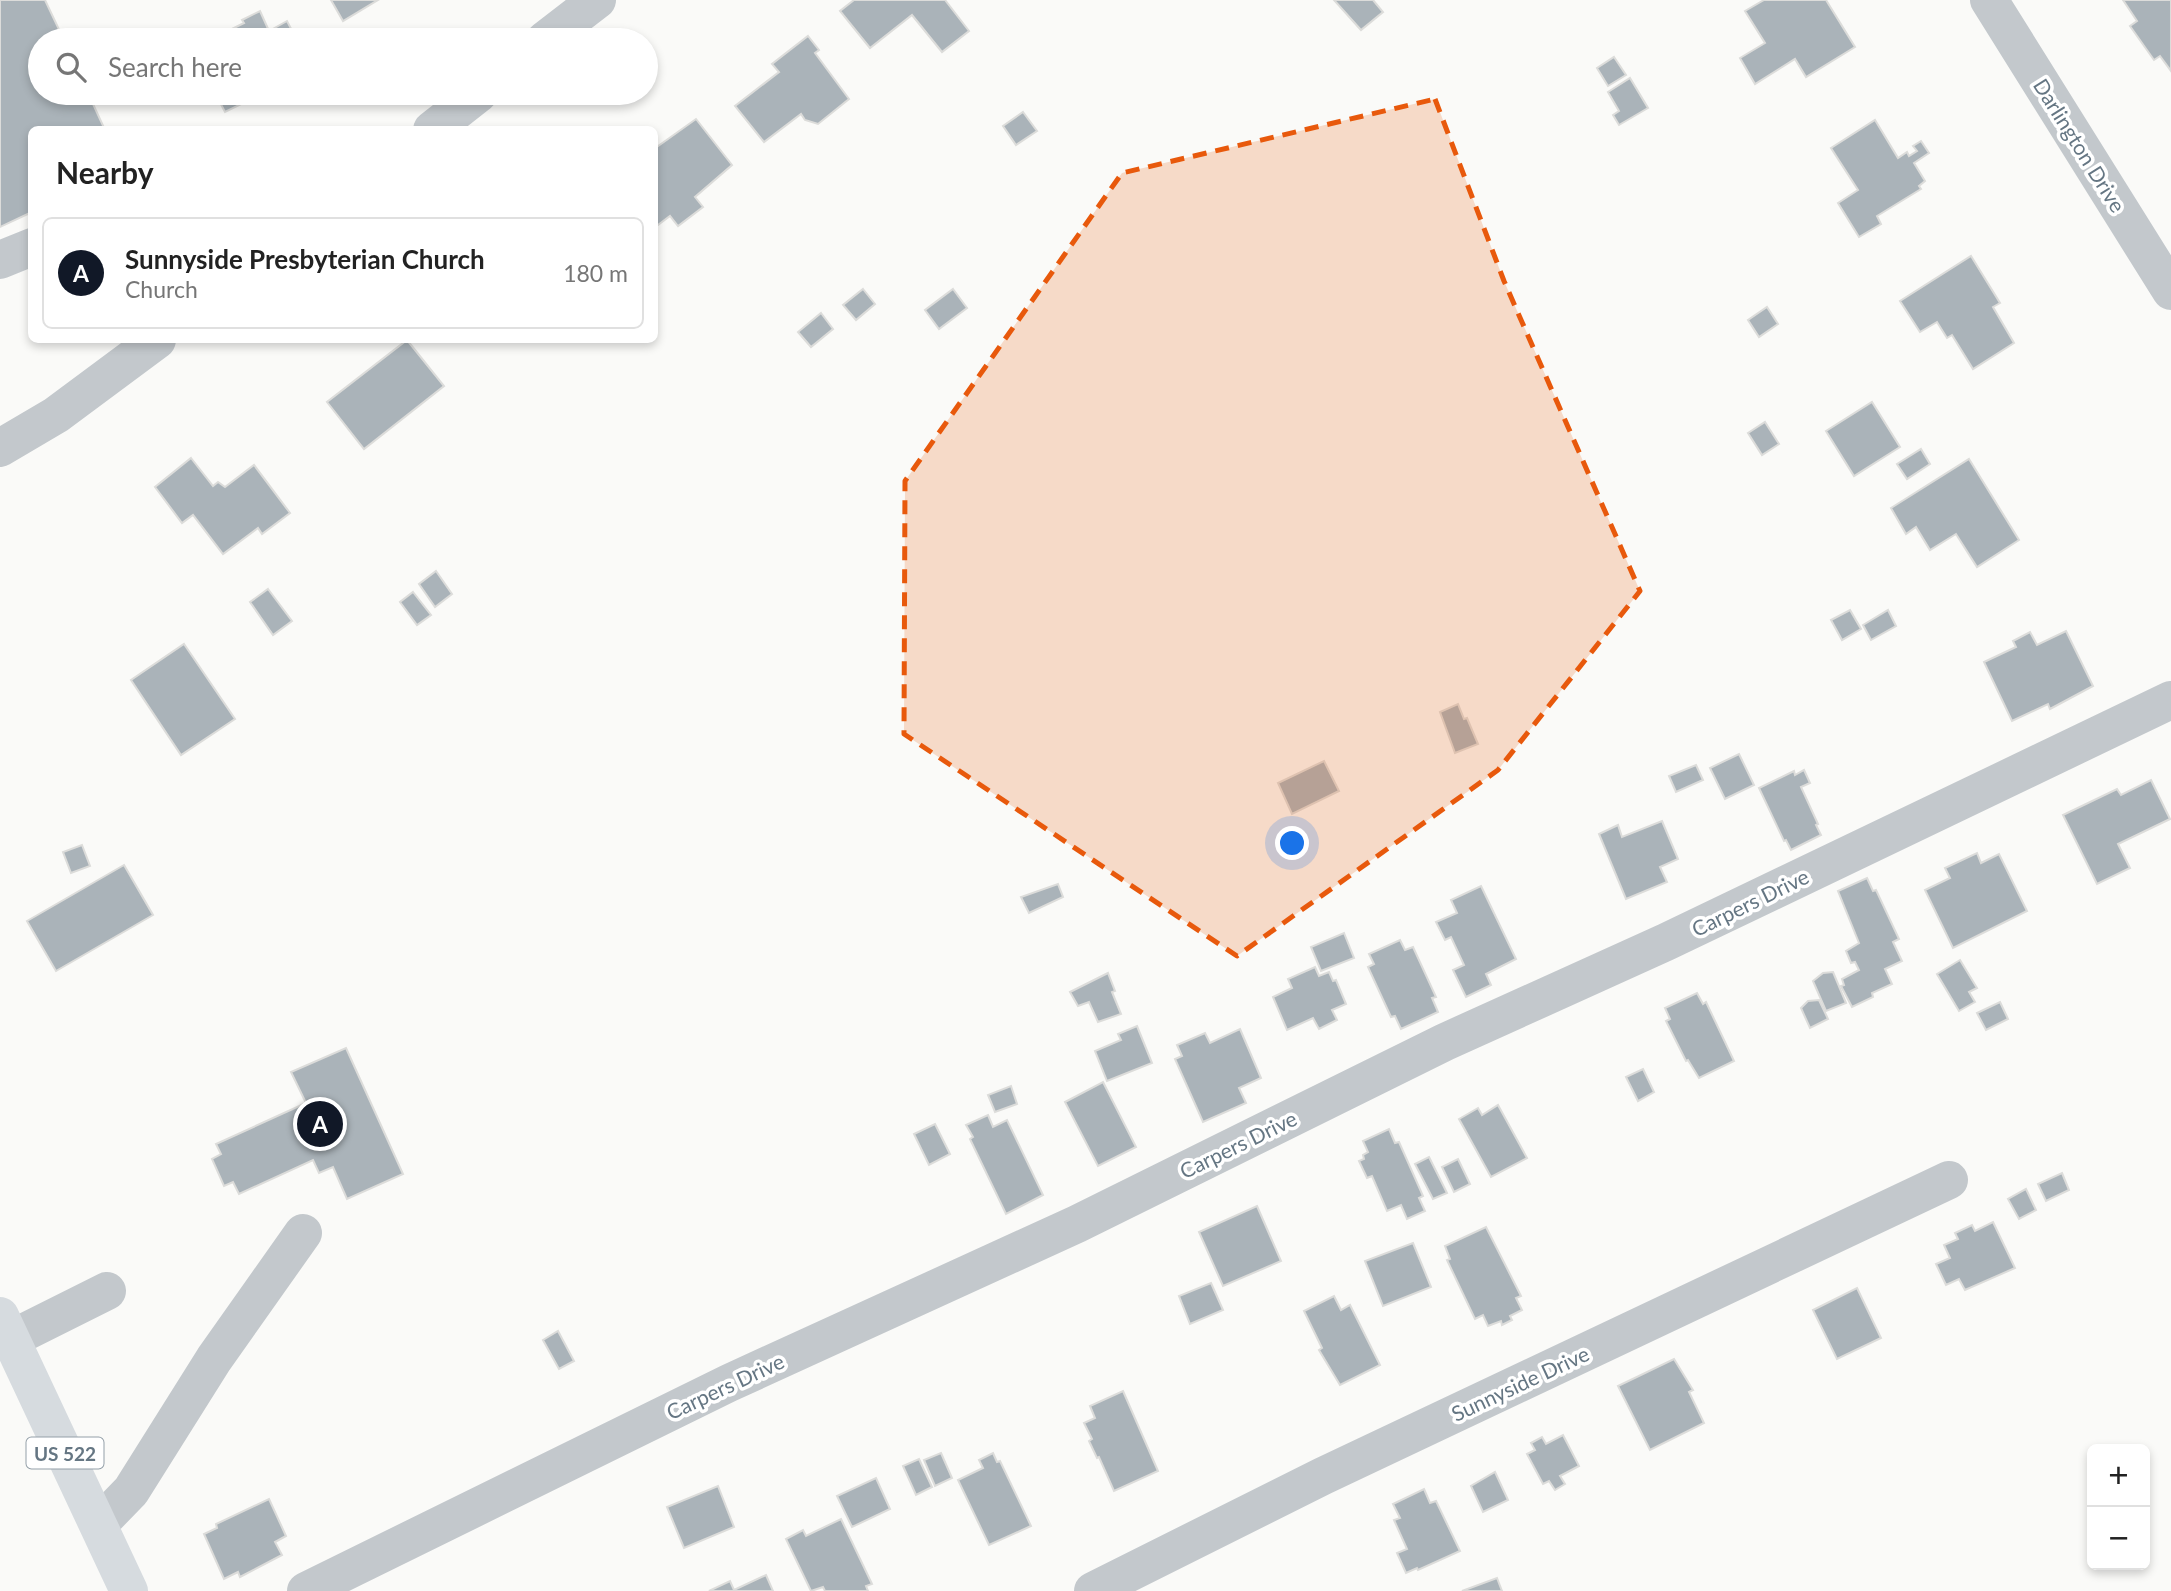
<!DOCTYPE html>
<meta charset="utf-8">
<style>
:root{--surface:#fff;--page:#f6f6f6;--text:#222;--muted:#767676;--line:#e0e0e0;--accent:#111827}
body{margin:0;font-family:Lato,sans-serif;background:var(--page);color:var(--text)}
.controls{position:absolute;right:21px;bottom:21px;display:grid;overflow:hidden;border-radius:10px;box-shadow:0 4px 10px #0003}
.controls button{width:63px;height:63px;display:grid;place-items:center;padding:0;border:0;border-bottom:2px solid var(--line);background:var(--surface);color:var(--text);font:35px sans-serif}
.you{position:absolute;left:1293px;top:844px;width:24px;height:24px;margin:-18px;border:5px solid #fff;border-radius:50%;background:#1a73e8;box-shadow:0 0 0 10px #1a73e833}
.badge{display:grid;place-items:center;width:46px;height:46px;border-radius:50%;background:var(--accent);color:#fff;font-size:23px;font-weight:700}
.pin{position:absolute;translate:-50% -50%;border:4px solid #fff;box-shadow:0 2px 7px #0006}
.list{margin:0;padding:0;list-style:none}
h2{display:flex;justify-content:space-between;align-items:center;height:91px;margin:0;padding:0 28px;font-size:30px}
h2 small{font-size:23px;font-weight:400;color:var(--muted)}
.list li{display:grid;grid-template-columns:46px 1fr auto;gap:21px;align-items:center;box-sizing:border-box;height:112px;margin:0 14px 14px;padding:0 14px;border:2px solid var(--line);border-radius:10px}
.list b{display:block;font-size:26px;white-space:nowrap}
.list p{margin:0;font-size:23px;white-space:nowrap;color:var(--muted)}
.list em{font-size:23px;font-style:normal;color:var(--muted)}
.icon{flex:none;width:38px;height:38px;fill:none;stroke:currentColor;stroke-width:2;stroke-linecap:round;stroke-linejoin:round}
.map{position:relative;flex:none;width:2171px;height:1591px;overflow:hidden}
.search{position:absolute;background:var(--surface);box-shadow:0 4px 10px #0003;left:28px;top:28px;width:630px;height:77px;display:flex;align-items:center;gap:18px;box-sizing:border-box;padding:0 24px;border-radius:38px;color:var(--muted);font-size:26px}
.panel{position:absolute;background:var(--surface);box-shadow:0 4px 10px #0003;left:28px;top:126px;width:630px;height:217px;border-radius:10px}
.map>svg:first-child{display:block}
</style>
<div class="map">
<svg width="2171" height="1591" viewBox="0 0 2171 1591">
<rect width="100%" height="100%" fill="#fafaf8"/>
<g fill="#aab3b9" stroke="#dcdcda" stroke-width="2">
<polygon points="0,0 45,0 64,40 40,40 40,93 88,93 105,130 32,130 32,212 0,227"/>
<polygon points="331,0 378,0 343,21"/>
<polygon points="854,0 945,0 969,31 942,52 912,15 870,48 840,11"/>
<polygon points="1334,0 1373,0 1383,12 1361,30"/>
<polygon points="1764,0 1826,0 1855,47 1806,77 1795,59 1755,84 1740,58 1765,43 1745,11"/>
<polygon points="2123,0 2171,0 2171,71 2160,56 2154,60 2130,26 2137,21"/>
<polygon points="260,11 269,31 287,21 297,40 218,40 216,37 244,23 242,20"/>
<polygon points="808,36 819,50 815,53 849,99 818,124 805,120 801,114 764,142 735,106 779,72 772,64"/>
<polygon points="1614,57 1626,75 1608,86 1597,68"/>
<polygon points="1630,78 1648,108 1619,125 1613,115 1619,111 1608,92"/>
<polygon points="215,93 264,93 225,112"/>
<polygon points="1023,112 1037,131 1016,145 1003,126"/>
<polygon points="696,119 732,165 695,197 703,207 678,226 670,216 654,228 654,149"/>
<polygon points="1875,120 1898,158 1907,152 1909,156 1917,151 1913,146 1921,141 1929,153 1914,163 1925,181 1919,186 1921,189 1877,216 1881,224 1859,237 1838,203 1858,190 1831,148"/>
<polygon points="1971,256 2000,303 1993,307 2014,343 1973,369 1952,335 1947,338 1937,322 1920,332 1900,301"/>
<polygon points="863,289 875,304 856,320 843,305"/>
<polygon points="953,289 967,308 939,329 925,310"/>
<polygon points="1767,307 1778,324 1759,337 1748,320"/>
<polygon points="821,313 833,329 811,347 798,332"/>
<polygon points="407,340 444,386 364,449 327,402"/>
<polygon points="1872,402 1900,447 1854,476 1826,431"/>
<polygon points="1765,422 1779,444 1762,455 1748,433"/>
<polygon points="1921,449 1930,464 1907,479 1897,464"/>
<polygon points="191,458 213,486 218,482 225,487 254,465 290,513 262,534 258,528 223,554 193,515 182,523 155,487"/>
<polygon points="1969,459 2019,540 1977,567 1956,534 1930,550 1916,527 1906,534 1891,508"/>
<polygon points="436,571 452,594 435,607 419,584"/>
<polygon points="268,589 292,621 273,635 250,602"/>
<polygon points="413,592 431,615 417,625 400,602"/>
<polygon points="1850,610 1861,629 1842,640 1831,620"/>
<polygon points="1888,610 1896,626 1871,640 1863,625"/>
<polygon points="2066,631 2093,686 2050,709 2048,704 2012,721 1984,662 2016,647 2013,641 2030,632 2037,645"/>
<polygon points="184,644 235,719 181,755 131,680"/>
<polygon points="1458,704 1464,719 1467,718 1478,744 1455,753 1440,712"/>
<polygon points="1739,754 1754,785 1725,799 1710,768"/>
<polygon points="1324,761 1339,791 1292,814 1278,783"/>
<polygon points="1696,765 1703,780 1676,792 1669,776"/>
<polygon points="1804,770 1810,783 1801,787 1818,824 1816,825 1821,835 1791,850 1786,840 1784,841 1759,788 1794,771 1795,775"/>
<polygon points="2151,780 2170,819 2118,844 2130,868 2097,884 2063,815 2117,789 2121,795"/>
<polygon points="1662,821 1678,859 1660,867 1667,882 1626,899 1599,834 1618,825 1622,837"/>
<polygon points="82,845 90,866 71,873 63,852"/>
<polygon points="1977,853 1981,863 1999,854 2027,911 1953,948 1925,890 1950,878 1945,868"/>
<polygon points="124,865 153,915 56,971 27,921"/>
<polygon points="1867,878 1873,891 1876,890 1899,939 1893,942 1902,961 1885,969 1892,984 1872,993 1873,997 1852,1007 1841,986 1844,985 1842,979 1859,970 1855,962 1851,963 1846,951 1859,943 1838,891"/>
<polygon points="1058,884 1063,897 1029,913 1021,897"/>
<polygon points="1481,886 1516,959 1486,974 1491,985 1466,997 1453,970 1464,965 1451,937 1445,940 1436,922 1457,913 1451,900"/>
<polygon points="1344,933 1354,958 1321,971 1311,947"/>
<polygon points="1400,940 1405,950 1413,947 1436,997 1432,998 1438,1012 1401,1029 1395,1016 1391,1017 1368,967 1374,964 1369,954"/>
<polygon points="1960,960 1977,988 1969,992 1975,1002 1959,1011 1937,974"/>
<polygon points="1315,967 1319,976 1329,972 1333,981 1336,980 1346,1004 1332,1010 1337,1020 1319,1029 1313,1018 1287,1030 1273,997 1292,988 1288,979"/>
<polygon points="1833,972 1846,1003 1826,1011 1813,981 1823,973"/>
<polygon points="1108,973 1115,991 1112,992 1121,1014 1098,1022 1089,1002 1078,1006 1070,992"/>
<polygon points="1697,993 1703,1004 1706,1002 1734,1061 1699,1078 1688,1060 1686,1061 1666,1021 1670,1019 1665,1008"/>
<polygon points="1819,1000 1828,1019 1810,1028 1801,1008 1808,1001"/>
<polygon points="2000,1002 2008,1019 1986,1030 1977,1013"/>
<polygon points="1137,1026 1152,1063 1107,1081 1095,1051 1121,1040 1118,1034"/>
<polygon points="1240,1029 1261,1078 1239,1088 1246,1103 1203,1122 1175,1059 1182,1056 1177,1045 1205,1033 1210,1043"/>
<polygon points="346,1048 403,1174 347,1199 333,1167 319,1173 313,1160 239,1194 233,1182 224,1186 212,1159 221,1154 216,1144 306,1103 291,1072"/>
<polygon points="1643,1069 1654,1092 1638,1101 1626,1077"/>
<polygon points="1103,1082 1136,1147 1098,1166 1065,1102"/>
<polygon points="1011,1086 1017,1104 995,1112 988,1095"/>
<polygon points="1498,1105 1527,1158 1491,1177 1459,1119 1478,1108 1482,1115"/>
<polygon points="988,1115 993,1127 1007,1120 1043,1195 1006,1214 970,1139 973,1137 966,1125"/>
<polygon points="935,1124 950,1154 929,1165 914,1134"/>
<polygon points="1389,1129 1395,1143 1399,1142 1423,1196 1419,1198 1425,1211 1407,1219 1401,1205 1387,1211 1372,1176 1367,1178 1359,1161 1364,1159 1363,1155 1368,1152 1363,1141"/>
<polygon points="1429,1157 1447,1193 1433,1199 1415,1164"/>
<polygon points="1458,1159 1470,1184 1454,1192 1442,1167"/>
<polygon points="2062,1173 2069,1190 2046,1201 2038,1184"/>
<polygon points="2026,1189 2036,1210 2019,1219 2008,1199"/>
<polygon points="1257,1206 1281,1261 1223,1286 1199,1232"/>
<polygon points="1993,1222 2015,1268 1965,1290 1959,1279 1946,1285 1936,1264 1950,1258 1944,1245 1958,1239 1955,1233 1972,1225 1975,1231"/>
<polygon points="1486,1227 1521,1296 1516,1298 1522,1310 1510,1316 1512,1320 1502,1325 1501,1321 1488,1326 1483,1315 1475,1319 1447,1260 1450,1259 1445,1246"/>
<polygon points="1413,1243 1431,1287 1383,1306 1365,1261"/>
<polygon points="1211,1283 1223,1310 1190,1324 1179,1296"/>
<polygon points="1857,1288 1881,1338 1837,1359 1813,1310"/>
<polygon points="1334,1296 1341,1310 1350,1305 1380,1365 1340,1385 1319,1350 1322,1348 1304,1311"/>
<polygon points="558,1331 574,1361 559,1369 543,1340"/>
<polygon points="1674,1359 1693,1390 1689,1392 1704,1423 1650,1450 1618,1386"/>
<polygon points="1123,1391 1158,1471 1114,1491 1099,1457 1097,1458 1089,1441 1092,1439 1084,1423 1095,1418 1090,1406"/>
<polygon points="1563,1435 1579,1466 1560,1476 1565,1484 1555,1490 1549,1481 1543,1484 1527,1454 1535,1450 1531,1443 1542,1437 1546,1444"/>
<polygon points="941,1453 952,1478 935,1486 924,1460"/>
<polygon points="993,1453 997,1462 1000,1461 1031,1526 989,1545 958,1480 983,1468 979,1460"/>
<polygon points="919,1459 932,1487 916,1495 903,1466"/>
<polygon points="1495,1472 1508,1500 1483,1512 1471,1486"/>
<polygon points="876,1478 890,1509 852,1527 837,1496"/>
<polygon points="718,1486 734,1527 684,1548 667,1507"/>
<polygon points="1424,1489 1430,1503 1436,1501 1460,1551 1418,1570 1417,1568 1406,1573 1397,1553 1407,1549 1394,1520 1400,1518 1393,1504"/>
<polygon points="269,1499 286,1536 275,1542 282,1555 240,1577 238,1572 224,1579 204,1534 217,1528 216,1524"/>
<polygon points="841,1519 872,1584 866,1586 868,1591 825,1591 823,1587 811,1591 786,1539 803,1530 806,1536"/>
<polygon points="766,1575 773,1591 709,1591 730,1581 734,1590"/>
<polygon points="1497,1578 1502,1591 1462,1591"/>
</g>
<g fill="none" stroke-linecap="round" stroke-linejoin="round">
<g stroke="#c3c8cc" stroke-width="38">
<polyline points="1989,0 2171,291"/>
<polyline points="545,40 597,0"/>
<polyline points="432,130 479,93"/>
<polyline points="0,260 32,247"/>
<polyline points="0,448 56,415 157,340"/>
<polyline points="11,1339 107,1291"/>
<polyline points="99,1524 131,1491 214,1359 303,1233"/>
<polyline points="306,1591 729,1383 1077,1224 1445,1042 1666,942 2171,700"/>
<polyline points="1093,1591 1323,1476 1949,1180"/>
</g>
<polyline stroke="#d6dbdf" stroke-width="38" points="0,1316 129,1591"/>
</g>
<path fill="#e8590c" fill-opacity="0.2" stroke="#e8590c" stroke-width="5" stroke-dasharray="14 9" stroke-linejoin="round" d="M1435,99l69,182 136,310 -142,179 -261,186 -333,-222 1,-253 217,-308z"/>
<g text-anchor="middle" dominant-baseline="central" stroke-width="7" stroke-linejoin="round" paint-order="stroke">
<rect fill="#fff" stroke="#939fa8" stroke-width="2" x="26.5" y="1437.5" width="77" height="31" rx="5"/>
<g font-size="19" font-weight="bold" fill="#657683">
<text x="65" y="1453">US 522</text>
</g>
<g font-size="21" fill="#657683" stroke="#fff">
<text transform="translate(2080 145) rotate(58)">Darlington Drive</text>
<text transform="translate(1750 902) rotate(-26)">Carpers Drive</text>
<text transform="translate(1238 1144) rotate(-26)">Carpers Drive</text>
<text transform="translate(1520 1383) rotate(-25)">Sunnyside Drive</text>
<text transform="translate(725 1386) rotate(-25)">Carpers Drive</text>
</g>
</g>
</svg>
<div class="controls">
<button>+</button>
<button>−</button>
</div>
<div class="you"></div>
<div class="pin badge" style="left:320px;top:1124px">A</div>
<div class="search"><svg class="icon" aria-label="search" viewBox="0 0 24 24"><circle cx="10" cy="10" r="6"/><path d="M15 15l6 6"/></svg>Search here</div>
<section class="panel">
<h2>Nearby<small></small></h2>
<ul class="list">
<li><span class="badge">A</span><div><b>Sunnyside Presbyterian Church</b><p>Church</p></div><em>180 m</em></li>
</ul>
</section>
</div>
